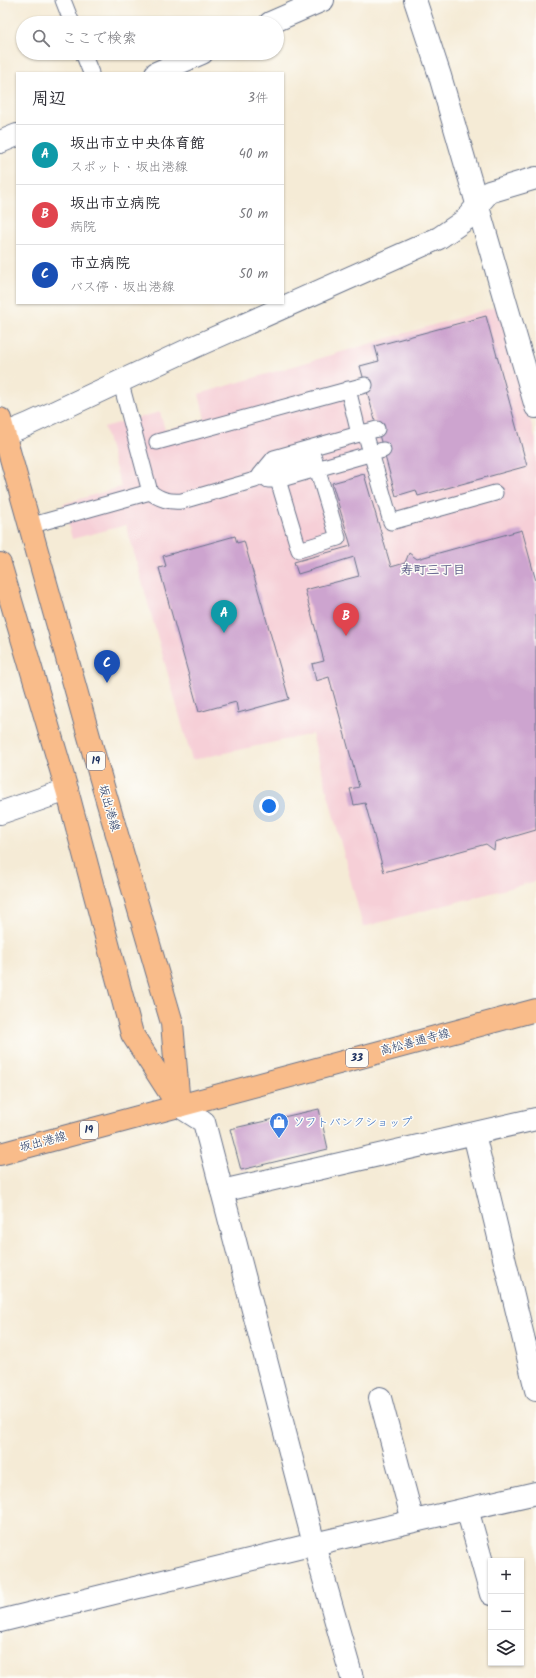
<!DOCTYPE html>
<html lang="ja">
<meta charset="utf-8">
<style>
:root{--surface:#fff;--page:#f7f7f7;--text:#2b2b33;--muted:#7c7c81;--line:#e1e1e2;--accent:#7c3aed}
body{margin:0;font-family:Kalam,"Klee One",sans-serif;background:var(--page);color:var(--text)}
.controls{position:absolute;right:12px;bottom:12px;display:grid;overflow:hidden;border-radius:0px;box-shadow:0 1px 3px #0004}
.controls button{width:36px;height:36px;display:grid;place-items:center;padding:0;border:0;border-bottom:1px solid var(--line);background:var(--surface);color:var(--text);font:20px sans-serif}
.you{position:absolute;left:269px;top:806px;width:14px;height:14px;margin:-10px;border:3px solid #fff;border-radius:50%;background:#1a73e8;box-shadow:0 0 0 6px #1a73e833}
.badge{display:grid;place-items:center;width:26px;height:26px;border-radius:50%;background:var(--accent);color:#fff;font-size:13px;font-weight:700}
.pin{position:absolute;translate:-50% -33px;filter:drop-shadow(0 1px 2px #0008)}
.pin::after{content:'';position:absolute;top:21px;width:14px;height:12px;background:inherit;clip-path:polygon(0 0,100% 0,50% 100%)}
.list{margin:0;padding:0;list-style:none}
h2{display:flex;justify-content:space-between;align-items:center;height:52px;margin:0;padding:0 16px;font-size:17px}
h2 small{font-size:13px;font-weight:400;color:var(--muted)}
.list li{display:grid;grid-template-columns:26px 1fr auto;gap:12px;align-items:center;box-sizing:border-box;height:60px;padding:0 16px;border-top:1px solid var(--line)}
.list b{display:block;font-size:15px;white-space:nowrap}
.list p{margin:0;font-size:13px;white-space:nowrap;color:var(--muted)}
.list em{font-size:13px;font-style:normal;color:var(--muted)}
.icon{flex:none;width:22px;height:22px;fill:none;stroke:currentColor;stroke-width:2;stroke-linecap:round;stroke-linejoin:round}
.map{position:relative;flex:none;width:536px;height:1678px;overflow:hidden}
.search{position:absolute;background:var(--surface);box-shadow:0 1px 3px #0004;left:16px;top:16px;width:268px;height:44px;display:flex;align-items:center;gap:10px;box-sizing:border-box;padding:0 14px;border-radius:22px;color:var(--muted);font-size:15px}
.panel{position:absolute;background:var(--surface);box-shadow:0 1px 3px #0004;left:16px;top:72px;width:268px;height:232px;border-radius:0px}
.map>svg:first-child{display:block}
</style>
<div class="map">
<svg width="536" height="1678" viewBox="0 0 536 1678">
<rect width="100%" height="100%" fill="#fdfcf7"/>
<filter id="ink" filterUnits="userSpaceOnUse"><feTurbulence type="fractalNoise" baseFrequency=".025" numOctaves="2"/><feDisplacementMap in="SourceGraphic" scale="8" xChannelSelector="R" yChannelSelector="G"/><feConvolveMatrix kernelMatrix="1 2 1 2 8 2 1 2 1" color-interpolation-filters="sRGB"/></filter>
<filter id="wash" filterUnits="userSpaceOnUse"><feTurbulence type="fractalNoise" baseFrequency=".012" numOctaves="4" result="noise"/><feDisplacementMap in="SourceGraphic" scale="16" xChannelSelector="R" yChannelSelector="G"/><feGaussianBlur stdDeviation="0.9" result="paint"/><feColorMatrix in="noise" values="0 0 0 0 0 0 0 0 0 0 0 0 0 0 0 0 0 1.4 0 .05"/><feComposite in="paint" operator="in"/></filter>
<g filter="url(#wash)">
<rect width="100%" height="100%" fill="#f5ebd6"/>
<polygon fill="#f6cfd7" points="498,306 536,440 536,881 363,927 312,734 192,760 126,525 72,539 63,504 121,487 104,427 160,412 165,430 205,419 199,394"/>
<g id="blocks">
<g fill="#cda4cf">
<polygon points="486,316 527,466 418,496 416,490 396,496 360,366 379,361 375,346"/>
<polygon points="364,474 391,567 405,563 409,553 417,559 522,530 536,581 536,830 495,842 494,850 486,844 384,872 365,803 354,805 350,789 359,787 329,677 316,681 312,664 324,661 305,590 359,576 354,557 298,574 294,562 351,546 332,483"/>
<polygon points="235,536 237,543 244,541 289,699 238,713 236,702 199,712 159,568 166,566 163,556"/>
<polygon points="319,1109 328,1149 241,1170 230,1129"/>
</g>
</g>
</g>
<g filter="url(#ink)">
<use href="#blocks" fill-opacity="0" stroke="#677188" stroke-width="1"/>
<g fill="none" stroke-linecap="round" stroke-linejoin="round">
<defs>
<g id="lane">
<polyline points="63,0 72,23"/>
<polyline points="83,53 91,73"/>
<path d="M120,380l30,112c11,8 19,10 32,9l73,-21 20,-10 39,-12 24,80 -39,12 -21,-70"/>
<polyline points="348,389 359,434"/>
<polyline points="365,432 391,522 495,493"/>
<polyline points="157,442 365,385"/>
<polyline points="260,475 274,458 377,429"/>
<polyline points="268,480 278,480 383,450"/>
<polyline points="29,526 150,492"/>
</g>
<g id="street">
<polyline points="415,0 440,76 536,407"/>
<polyline points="270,23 323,0"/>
<polyline points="156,73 202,53"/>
<polyline points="0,142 17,135"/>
<polyline points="0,436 29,424 194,347 439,238 465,220 489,192 536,178"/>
<polyline points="0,813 67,790"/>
<polyline points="179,1106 204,1122 314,1544 352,1678"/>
<polyline points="474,1134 536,1390"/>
<polyline points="222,1191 536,1119"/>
<polyline points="380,1398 413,1521"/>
<polyline points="467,1509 491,1594"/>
<polyline points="0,1621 314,1544 536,1493"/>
</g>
<g id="primary">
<polyline points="0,419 102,783 172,1023 179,1106"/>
<polyline points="0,564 67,790 132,1034 177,1104"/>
<polyline points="0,1154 536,1010"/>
</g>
</defs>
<use href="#lane" stroke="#677188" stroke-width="17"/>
<use href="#street" stroke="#677188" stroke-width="24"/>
<use href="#primary" stroke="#677188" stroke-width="24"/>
<use href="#lane" stroke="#fff" stroke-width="15"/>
<use href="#street" stroke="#fff" stroke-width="22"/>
<use href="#primary" stroke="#f9bc8a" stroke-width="22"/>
</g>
</g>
<defs>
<symbol id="shop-pin" viewBox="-11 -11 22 30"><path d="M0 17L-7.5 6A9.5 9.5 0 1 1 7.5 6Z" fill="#3f7fe0" stroke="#fdfcf7"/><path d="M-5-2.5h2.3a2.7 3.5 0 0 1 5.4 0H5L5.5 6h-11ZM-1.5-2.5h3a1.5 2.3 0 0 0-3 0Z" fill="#fff"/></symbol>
</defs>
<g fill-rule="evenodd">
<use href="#shop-pin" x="268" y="1111" width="22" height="30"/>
</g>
<g text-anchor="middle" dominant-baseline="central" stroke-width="3" stroke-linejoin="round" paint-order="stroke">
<g fill="#fdfcf7" stroke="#5f6c8c" stroke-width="1">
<rect x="87" y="752" width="18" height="18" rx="3"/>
<rect x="346" y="1049" width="22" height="18" rx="3"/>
<rect x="80" y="1121" width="18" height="18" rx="3"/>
</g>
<g font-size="11" font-weight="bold" fill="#1b2f5e">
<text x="96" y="761">19</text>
<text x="357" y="1058">33</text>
<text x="89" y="1130">19</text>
</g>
<g font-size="12" fill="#1b2f5e" stroke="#fdfcf7">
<text transform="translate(109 808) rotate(74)">坂出港線</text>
<text transform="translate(415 1042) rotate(-15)">高松善通寺線</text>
<text transform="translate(43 1142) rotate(-15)">坂出港線</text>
</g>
<g font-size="12" fill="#366cbe" stroke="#fdfcf7" text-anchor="start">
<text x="293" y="1122">ソフトバンクショップ</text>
</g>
<g font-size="13" font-weight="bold" fill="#595886" stroke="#fdfcf7">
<text x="433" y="570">寿町三丁目</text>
</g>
</g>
</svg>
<div class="controls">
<button>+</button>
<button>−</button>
<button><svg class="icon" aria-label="layers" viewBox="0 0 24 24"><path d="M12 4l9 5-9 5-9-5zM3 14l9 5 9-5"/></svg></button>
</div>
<div class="you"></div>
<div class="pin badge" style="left:224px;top:633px;background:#0f9aa8">A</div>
<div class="pin badge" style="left:346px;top:636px;background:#e0444e">B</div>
<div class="pin badge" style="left:107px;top:683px;background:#1a4fb4">C</div>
<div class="search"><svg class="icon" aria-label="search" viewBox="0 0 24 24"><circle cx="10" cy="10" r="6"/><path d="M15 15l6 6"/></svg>ここで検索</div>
<section class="panel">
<h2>周辺<small>3件</small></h2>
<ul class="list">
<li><span class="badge" style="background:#0f9aa8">A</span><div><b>坂出市立中央体育館</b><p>スポット · 坂出港線</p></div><em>40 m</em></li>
<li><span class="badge" style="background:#e0444e">B</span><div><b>坂出市立病院</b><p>病院</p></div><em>50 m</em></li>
<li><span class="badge" style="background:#1a4fb4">C</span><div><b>市立病院</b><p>バス停 · 坂出港線</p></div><em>50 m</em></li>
</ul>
</section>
</div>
